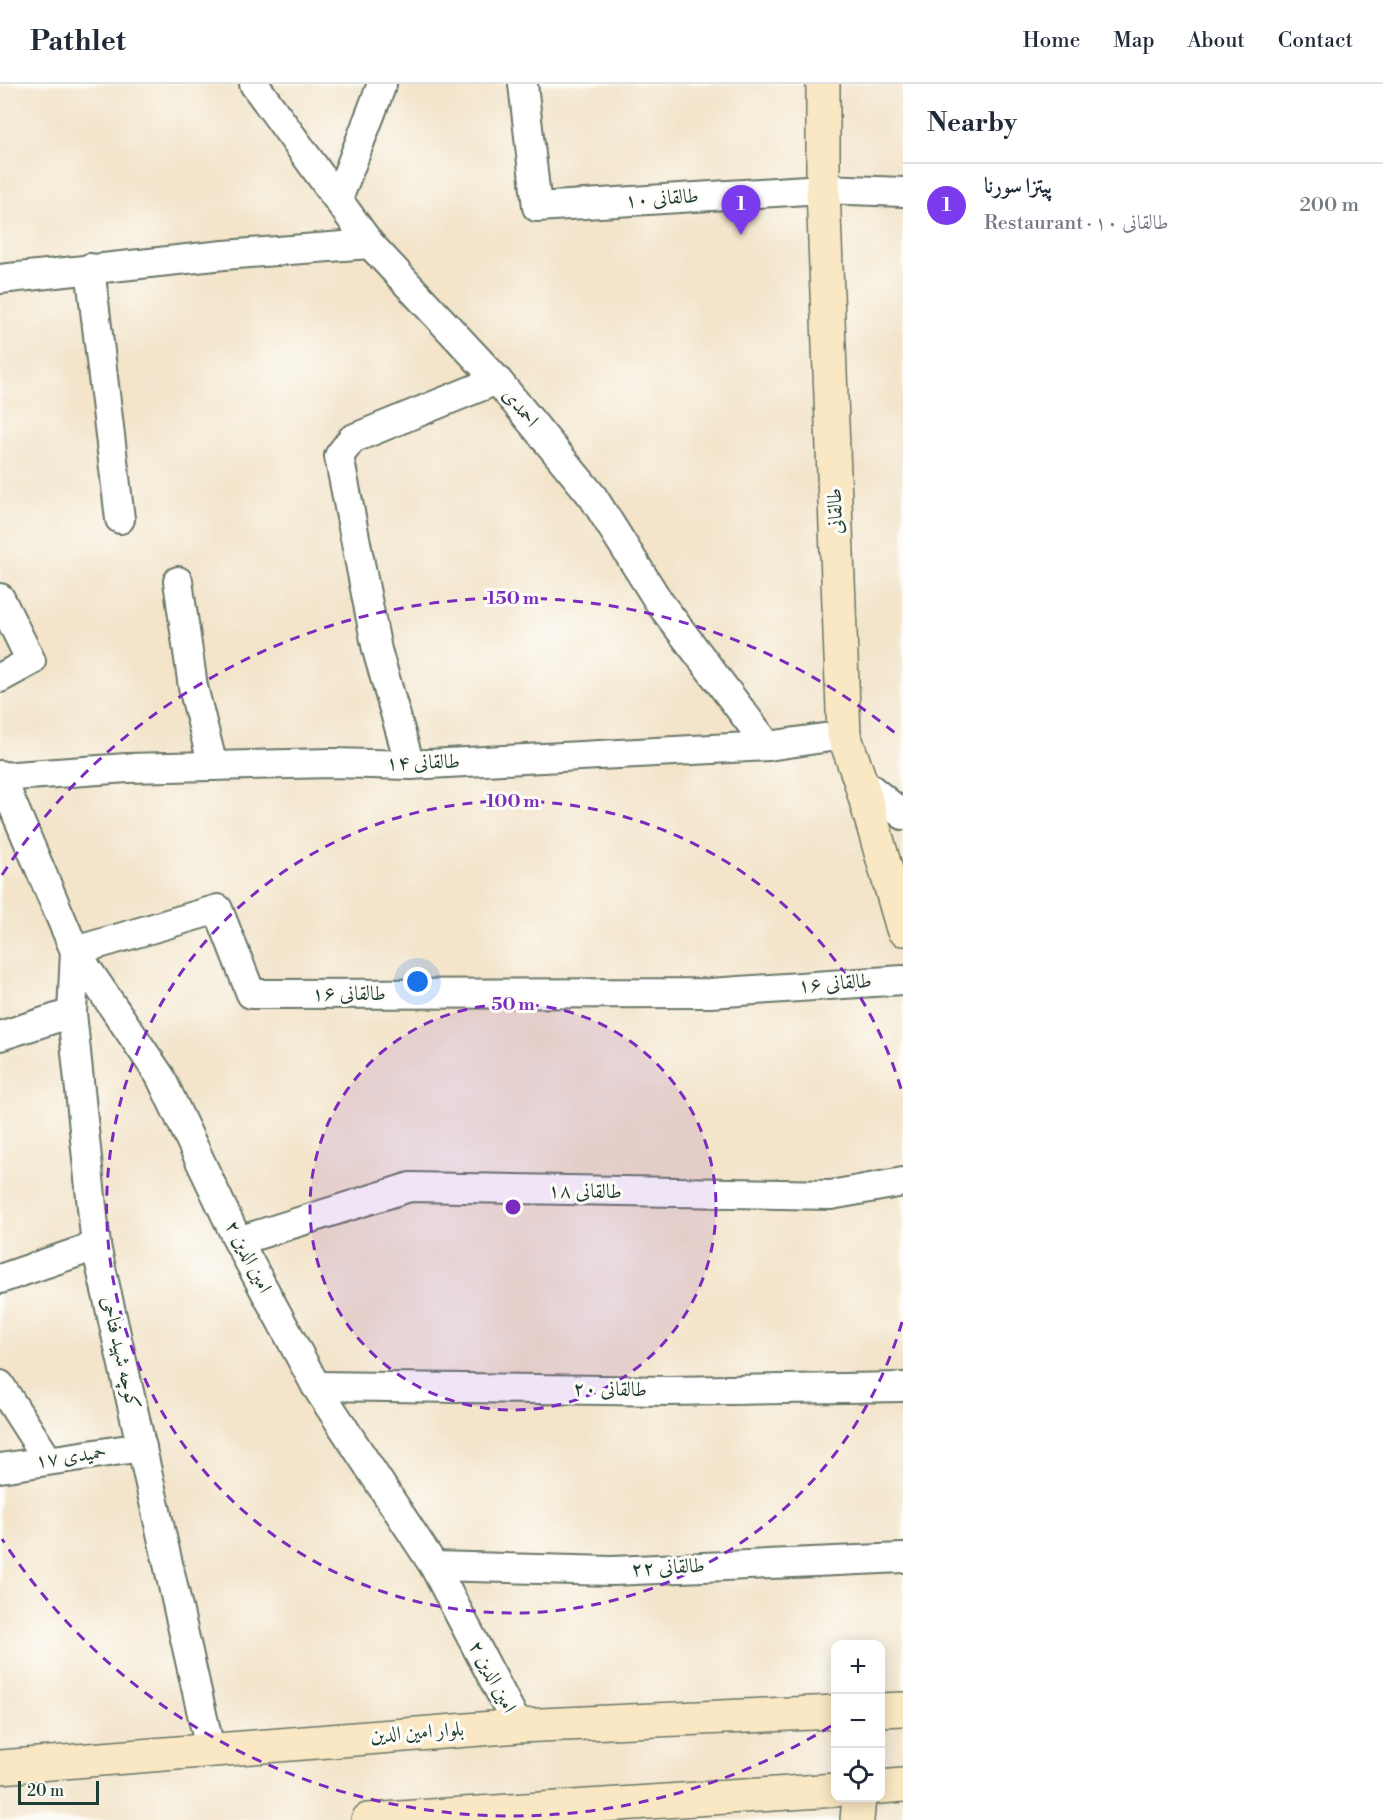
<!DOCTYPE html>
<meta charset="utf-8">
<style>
:root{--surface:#fff;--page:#f2f2f3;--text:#1f2937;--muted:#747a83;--line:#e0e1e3;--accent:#7c3aed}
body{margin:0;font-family:"Libre Bodoni",Amiri,serif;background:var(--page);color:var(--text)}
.controls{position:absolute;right:18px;bottom:18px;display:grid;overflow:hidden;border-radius:12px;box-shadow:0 3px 15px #0003}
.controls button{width:54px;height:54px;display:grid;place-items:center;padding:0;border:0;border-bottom:2px solid var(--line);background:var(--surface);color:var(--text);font:30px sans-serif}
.scale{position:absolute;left:18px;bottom:15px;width:81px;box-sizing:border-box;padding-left:6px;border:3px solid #1f3d34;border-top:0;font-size:16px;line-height:21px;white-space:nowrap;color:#1f3d34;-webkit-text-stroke:4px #fdfcf7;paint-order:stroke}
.you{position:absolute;left:418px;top:898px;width:21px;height:21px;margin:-15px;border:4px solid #fff;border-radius:50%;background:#1a73e8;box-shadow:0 0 0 9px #1a73e833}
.badge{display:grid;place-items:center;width:39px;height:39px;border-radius:50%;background:var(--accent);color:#fff;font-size:20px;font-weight:700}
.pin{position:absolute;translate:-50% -50px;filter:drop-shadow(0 2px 3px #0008)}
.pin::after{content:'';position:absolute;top:32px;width:21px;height:18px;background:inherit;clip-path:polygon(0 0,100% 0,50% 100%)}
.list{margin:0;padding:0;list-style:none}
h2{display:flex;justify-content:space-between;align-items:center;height:78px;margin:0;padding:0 24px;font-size:26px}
h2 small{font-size:20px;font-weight:400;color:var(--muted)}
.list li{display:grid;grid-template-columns:39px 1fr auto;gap:18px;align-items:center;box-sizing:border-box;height:84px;padding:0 24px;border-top:2px solid var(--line)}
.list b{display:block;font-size:22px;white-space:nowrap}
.list p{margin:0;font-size:20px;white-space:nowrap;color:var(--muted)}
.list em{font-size:20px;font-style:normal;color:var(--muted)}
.icon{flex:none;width:33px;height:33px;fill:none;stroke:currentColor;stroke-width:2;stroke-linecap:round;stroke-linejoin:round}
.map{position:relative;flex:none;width:903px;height:1736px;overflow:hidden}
header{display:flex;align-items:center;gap:36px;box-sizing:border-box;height:84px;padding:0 30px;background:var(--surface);border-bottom:2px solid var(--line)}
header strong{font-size:28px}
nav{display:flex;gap:33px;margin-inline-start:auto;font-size:21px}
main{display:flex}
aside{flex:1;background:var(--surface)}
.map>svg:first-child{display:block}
</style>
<header>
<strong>Pathlet</strong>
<nav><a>Home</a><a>Map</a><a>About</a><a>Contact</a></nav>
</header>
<main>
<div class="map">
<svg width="903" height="1736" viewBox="0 0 903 1736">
<rect width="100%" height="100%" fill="#fdfcf7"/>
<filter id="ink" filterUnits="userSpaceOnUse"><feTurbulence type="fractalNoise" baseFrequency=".0167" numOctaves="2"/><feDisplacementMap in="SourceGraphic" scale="12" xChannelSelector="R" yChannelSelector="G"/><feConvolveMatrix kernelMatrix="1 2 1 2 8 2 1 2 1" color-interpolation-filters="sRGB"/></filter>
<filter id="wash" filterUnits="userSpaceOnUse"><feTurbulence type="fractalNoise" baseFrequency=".008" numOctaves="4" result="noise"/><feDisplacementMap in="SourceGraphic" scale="24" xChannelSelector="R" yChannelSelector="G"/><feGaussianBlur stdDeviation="1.35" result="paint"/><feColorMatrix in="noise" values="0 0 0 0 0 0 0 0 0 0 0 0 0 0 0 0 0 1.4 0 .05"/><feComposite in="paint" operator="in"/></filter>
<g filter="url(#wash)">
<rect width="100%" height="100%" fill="#f3e4ca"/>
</g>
<g filter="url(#ink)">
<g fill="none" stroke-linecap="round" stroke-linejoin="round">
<defs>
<g id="street">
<polyline points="254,0 370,160 497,296 593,413 659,518 768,662"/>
<polyline points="523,0 537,123 823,105 903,108"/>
<polyline points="338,115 382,0"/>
<polyline points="90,184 120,435"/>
<polyline points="0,195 224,171 370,160"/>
<polyline points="178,497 193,603 213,682"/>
<polyline points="0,514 31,577 0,594"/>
<polyline points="410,681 377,566 339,372 352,355 497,296"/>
<polyline points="0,691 75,867 160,992 238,1157 316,1302 434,1482 518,1642"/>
<polyline points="0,693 127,684 332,679 410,681 768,662 844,651"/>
<polyline points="860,696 903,731"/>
<polyline points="0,952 72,929"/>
<polyline points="238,1157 410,1103 831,1111 903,1098"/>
<polyline points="0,1195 96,1162"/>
<polyline points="0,1301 48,1376"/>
<polyline points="316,1302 669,1307 903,1303"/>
<polyline points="0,1384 142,1363"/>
<polyline points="434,1482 612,1487 903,1474"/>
<polyline points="210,1665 96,1162 72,929 75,867 218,825 251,910 710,909 903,896"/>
</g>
<g id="secondary">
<polyline points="823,0 823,105 844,651 860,696 903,845"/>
<polyline points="880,1626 903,1625"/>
<polyline points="0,1683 518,1642 836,1628"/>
<polyline points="880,1703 903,1701"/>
<polyline points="368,1736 836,1706"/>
<polyline points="857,1736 859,1714"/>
</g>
</defs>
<use href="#street" stroke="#697768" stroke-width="32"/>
<use href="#secondary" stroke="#697768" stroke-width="36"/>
<use href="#street" stroke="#fff" stroke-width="28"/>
<use href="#secondary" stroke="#fae7c3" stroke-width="33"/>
</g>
</g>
<circle cx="513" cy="1123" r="203" fill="#7b2cbf" fill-opacity=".12"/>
<g fill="none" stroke="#7b2cbf" stroke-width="3" stroke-dasharray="10 8">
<circle cx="513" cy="1123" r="203"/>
<path d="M902 1238A406 406 0 1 1 902 1008"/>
<path d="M831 1642A609 609 0 0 1 2 1455M2 791A609 609 0 0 1 900 653"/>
</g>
<g text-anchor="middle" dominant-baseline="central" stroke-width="6" stroke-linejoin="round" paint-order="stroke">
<g font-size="20" fill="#1f3d34" stroke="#fdfcf7">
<text transform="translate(662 115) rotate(-4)">طالقانی ۱۰</text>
<text transform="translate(520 324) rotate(50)">احمدی</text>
<text transform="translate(836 427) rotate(-92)">طالقانی</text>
<text transform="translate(423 679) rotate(-1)">طالقانی ۱۴</text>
<text transform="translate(835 900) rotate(-4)">طالقانی ۱۶</text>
<text x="349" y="910">طالقانی ۱۶</text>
<text transform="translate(585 1108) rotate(1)">طالقانی ۱۸</text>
<text transform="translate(248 1173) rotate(63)">امین الدین ۲</text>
<text transform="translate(120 1269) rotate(77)">کوچه شهید فتاحی</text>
<text transform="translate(610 1306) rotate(1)">طالقانی ۲۰</text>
<text transform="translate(71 1373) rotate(-8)">حمیدی ۱۷</text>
<text transform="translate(668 1484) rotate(-3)">طالقانی ۲۲</text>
<text transform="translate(492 1593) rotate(62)">امین الدین ۲</text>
<text transform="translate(417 1649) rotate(-4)">بلوار امین الدین</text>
</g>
</g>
<circle cx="513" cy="1123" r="9" fill="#7b2cbf" stroke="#fdfcf7" stroke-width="3"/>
<g font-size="18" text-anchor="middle" font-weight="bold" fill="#7b2cbf" stroke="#fdfcf7" stroke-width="6" stroke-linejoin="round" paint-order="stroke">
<text x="513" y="520">150 m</text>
<text x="513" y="723">100 m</text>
<text x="513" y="926">50 m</text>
</g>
</svg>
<div class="controls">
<button>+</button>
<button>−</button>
<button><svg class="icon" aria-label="locate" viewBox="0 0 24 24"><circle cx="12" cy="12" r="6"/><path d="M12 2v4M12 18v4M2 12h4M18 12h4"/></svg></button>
</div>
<div class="scale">20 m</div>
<div class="you"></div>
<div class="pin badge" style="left:741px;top:151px">1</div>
</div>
<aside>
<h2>Nearby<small></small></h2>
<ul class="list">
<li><span class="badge">1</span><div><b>پیتزا سورنا</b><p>Restaurant · طالقانی ۱۰</p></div><em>200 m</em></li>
</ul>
</aside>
</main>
